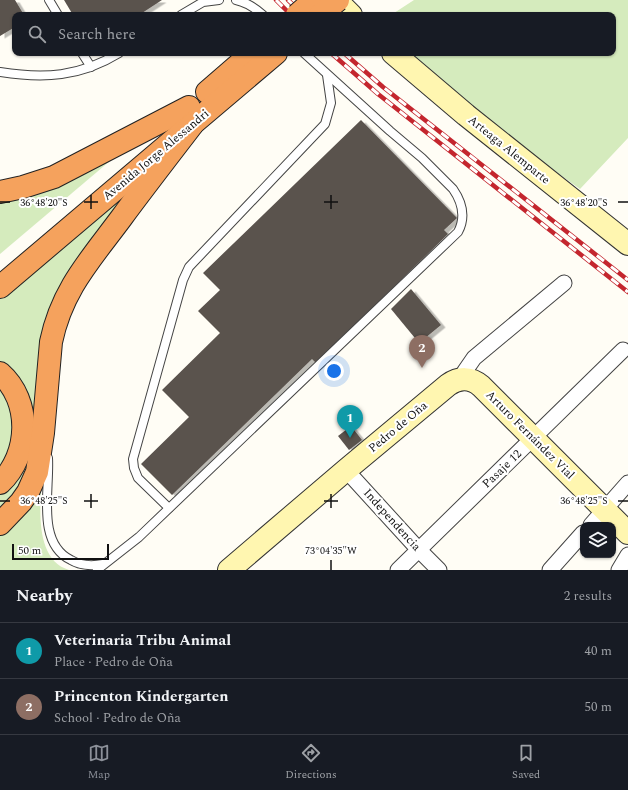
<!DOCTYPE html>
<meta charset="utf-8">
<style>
:root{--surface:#171b24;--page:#20242c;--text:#f1f3f6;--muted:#9ea1a6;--line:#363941;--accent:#8c9099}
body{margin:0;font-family:Spectral,serif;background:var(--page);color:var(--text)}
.controls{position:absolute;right:12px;bottom:12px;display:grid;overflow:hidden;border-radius:8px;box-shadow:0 1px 3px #0004}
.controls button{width:36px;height:36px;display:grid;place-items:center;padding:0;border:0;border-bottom:1px solid var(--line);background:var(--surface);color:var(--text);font:20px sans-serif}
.scale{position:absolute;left:12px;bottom:10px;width:97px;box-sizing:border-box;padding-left:4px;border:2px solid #111;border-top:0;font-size:11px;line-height:14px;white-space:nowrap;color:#111;-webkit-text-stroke:3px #fff;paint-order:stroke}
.you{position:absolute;left:334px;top:371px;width:14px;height:14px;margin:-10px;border:3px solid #fff;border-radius:50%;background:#1a73e8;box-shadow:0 0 0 6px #1a73e833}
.badge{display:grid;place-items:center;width:26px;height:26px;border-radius:50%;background:var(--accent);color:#fff;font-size:13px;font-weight:700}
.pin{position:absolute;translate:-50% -33px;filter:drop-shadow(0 1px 2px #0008)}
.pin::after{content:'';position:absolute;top:21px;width:14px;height:12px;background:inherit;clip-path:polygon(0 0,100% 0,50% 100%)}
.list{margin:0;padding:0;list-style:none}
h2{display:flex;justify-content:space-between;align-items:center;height:52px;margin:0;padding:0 16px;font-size:17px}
h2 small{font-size:13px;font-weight:400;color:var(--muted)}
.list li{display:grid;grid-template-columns:26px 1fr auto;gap:12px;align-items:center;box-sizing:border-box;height:56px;padding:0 16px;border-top:1px solid var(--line)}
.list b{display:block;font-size:15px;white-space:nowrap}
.list p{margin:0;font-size:13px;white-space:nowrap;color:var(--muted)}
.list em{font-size:13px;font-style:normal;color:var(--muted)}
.icon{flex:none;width:22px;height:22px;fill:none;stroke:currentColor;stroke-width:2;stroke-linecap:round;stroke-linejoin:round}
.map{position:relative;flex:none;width:628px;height:570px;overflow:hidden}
.search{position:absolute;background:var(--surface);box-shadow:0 1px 3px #0004;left:12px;right:12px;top:12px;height:44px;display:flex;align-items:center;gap:10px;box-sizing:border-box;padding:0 14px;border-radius:8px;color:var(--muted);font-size:15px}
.sheet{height:164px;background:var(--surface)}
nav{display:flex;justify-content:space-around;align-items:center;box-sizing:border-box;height:56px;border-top:1px solid var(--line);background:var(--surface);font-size:11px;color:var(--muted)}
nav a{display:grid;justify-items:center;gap:2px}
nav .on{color:var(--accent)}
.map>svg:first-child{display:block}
</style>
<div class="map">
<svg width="628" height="570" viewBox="0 0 628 570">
<defs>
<filter id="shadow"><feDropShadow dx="4.5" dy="2.5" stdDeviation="0" flood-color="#0004"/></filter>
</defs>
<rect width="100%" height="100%" fill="#fffdf5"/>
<g fill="#d5ebbd">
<polygon points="414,0 628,0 628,138 580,189 490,125 409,53 613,53 613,15 391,15"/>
<polygon points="117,155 0,254 0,199"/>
<polygon points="138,183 72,270 31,472 0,516 0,491 25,457 0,364 0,298"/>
<polygon points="0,383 3,386 17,428 0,473"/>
<path d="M42,478c-2,27 -8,82 27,92h-69v-35l7,-8z"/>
</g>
<g fill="#5a524d" filter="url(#shadow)">
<polygon points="0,0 15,0 24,15 15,15 15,27 0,36"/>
<polygon points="64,0 162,0 139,15 73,15"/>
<polygon points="361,120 457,218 444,230 448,234 316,363 312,359 172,495 141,464 189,417 162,390 220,333 198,311 220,290 203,273"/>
<polygon points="411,289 441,325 419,343 391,309"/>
<polygon points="351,426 362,440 349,450 338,436"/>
</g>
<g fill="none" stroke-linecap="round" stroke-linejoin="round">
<defs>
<g id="lane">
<polyline points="49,0 58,15"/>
<path d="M236,0c10,2 19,8 27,15"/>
<polyline points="181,15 203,2 219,0"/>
<polyline points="82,53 91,67"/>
<path d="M0,72c44,7 80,5 119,-19"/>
<path d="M48,458c2,32 -12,85 23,102 10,6 21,6 32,4"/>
<polyline points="169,508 138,478 134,468 133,459 183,280 189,267 325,124 331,103 327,75"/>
<path d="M97,570l42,-33 319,-305c8,-15 4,-30 -5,-43l-31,-31 -32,-27 -86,-78"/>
</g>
<g id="street">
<polyline points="461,379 465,371 474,358 564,283"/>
<polyline points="346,470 419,550 439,570"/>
<polyline points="591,525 628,483"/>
<polyline points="398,570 623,350"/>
<polyline points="550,570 583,533"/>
<polyline points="619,570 628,555"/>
</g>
<g id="secondary">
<polyline points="336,0 351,15"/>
<polyline points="393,53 466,115 628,244"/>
<path d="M229,570l117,-100 102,-85c11,-8 23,-8 33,1l147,147"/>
</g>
<g id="highway">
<polyline points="207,92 252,53"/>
<polyline points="0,192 23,187 54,177 189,107"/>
<polyline points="0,287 276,53"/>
<path d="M0,373c32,28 30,82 0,110"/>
<path d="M0,524l21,-22 7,-10 9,-20 6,-39 8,-91c11,-53 40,-83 71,-125 23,-31 47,-62 70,-92"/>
</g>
</defs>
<use href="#lane" stroke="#444" stroke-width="10"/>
<use href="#street" stroke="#444" stroke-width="17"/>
<use href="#secondary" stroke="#333" stroke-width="24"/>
<use href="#highway" stroke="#222" stroke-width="24"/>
<use href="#lane" stroke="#fff" stroke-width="8"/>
<use href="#street" stroke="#fff" stroke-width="15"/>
<use href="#secondary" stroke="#fff6b0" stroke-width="22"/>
<use href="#highway" stroke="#f5a25d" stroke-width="22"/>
<defs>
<g id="rail">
<polyline points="276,0 291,15"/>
<polyline points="288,0 304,15"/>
<polyline points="331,53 378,94 628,292"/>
<polyline points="344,53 383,87 628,280"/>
</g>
</defs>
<use href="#rail" stroke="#c4262e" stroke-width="4.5"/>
<use href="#rail" stroke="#fff" stroke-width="3" stroke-dasharray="9" stroke-linecap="butt"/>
<defs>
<g id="highway-bridge">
<polyline points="297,15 314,0"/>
<polyline points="320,15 338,0"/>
</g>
</defs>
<use href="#highway-bridge" stroke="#222" stroke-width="24" stroke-linecap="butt"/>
<use href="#highway-bridge" stroke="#f5a25d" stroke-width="22"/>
</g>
<path fill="none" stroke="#111" stroke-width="1.5" d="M91,195v14M331,195v14M0,202h10M84,202h14M324,202h14M618,202h10M91,494v14M331,494v14M0,501h10M84,501h14M324,501h14M618,501h10M331,560v10"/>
<g text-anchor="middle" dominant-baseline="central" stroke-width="4" stroke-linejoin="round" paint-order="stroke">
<g font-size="12" fill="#111" stroke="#fff">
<text transform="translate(509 150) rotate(39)">Arteaga Alemparte</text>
<text transform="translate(156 155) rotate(-40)">Avenida Jorge Alessandri</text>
<text transform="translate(398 427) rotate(-40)">Pedro de Oña</text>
<text transform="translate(530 435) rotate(45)">Arturo Fernández Vial</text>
<text transform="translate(502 469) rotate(-44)">Pasaje 12</text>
<text transform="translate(392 520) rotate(48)">Independencia</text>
</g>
</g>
<g font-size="10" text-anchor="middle" fill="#111" stroke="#fff" stroke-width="4" stroke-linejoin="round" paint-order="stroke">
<text x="44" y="206">36°48'20"S</text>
<text x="584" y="206">36°48'20"S</text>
<text x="44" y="504">36°48'25"S</text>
<text x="584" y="504">36°48'25"S</text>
<text x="331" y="554">73°04'35"W</text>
</g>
</svg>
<div class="controls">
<button><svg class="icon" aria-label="layers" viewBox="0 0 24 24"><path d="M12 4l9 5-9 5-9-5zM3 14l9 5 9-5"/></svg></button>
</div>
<div class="scale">50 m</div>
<div class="you"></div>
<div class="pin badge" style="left:350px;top:438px;background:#0f9aa8">1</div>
<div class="pin badge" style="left:422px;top:368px;background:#8d6e63">2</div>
<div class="search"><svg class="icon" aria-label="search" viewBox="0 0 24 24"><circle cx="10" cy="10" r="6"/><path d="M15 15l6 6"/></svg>Search here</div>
</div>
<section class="sheet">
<h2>Nearby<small>2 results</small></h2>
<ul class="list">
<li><span class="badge" style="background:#0f9aa8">1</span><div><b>Veterinaria Tribu Animal</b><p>Place · Pedro de Oña</p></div><em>40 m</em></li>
<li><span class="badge" style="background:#8d6e63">2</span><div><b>Princenton Kindergarten</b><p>School · Pedro de Oña</p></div><em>50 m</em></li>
</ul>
</section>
<nav>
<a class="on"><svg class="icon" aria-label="map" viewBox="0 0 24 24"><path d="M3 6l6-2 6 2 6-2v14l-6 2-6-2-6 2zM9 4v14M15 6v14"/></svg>Map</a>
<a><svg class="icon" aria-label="directions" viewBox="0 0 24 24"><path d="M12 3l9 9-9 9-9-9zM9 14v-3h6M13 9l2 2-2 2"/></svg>Directions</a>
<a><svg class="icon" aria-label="saved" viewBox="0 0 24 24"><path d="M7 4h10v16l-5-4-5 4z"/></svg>Saved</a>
</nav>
